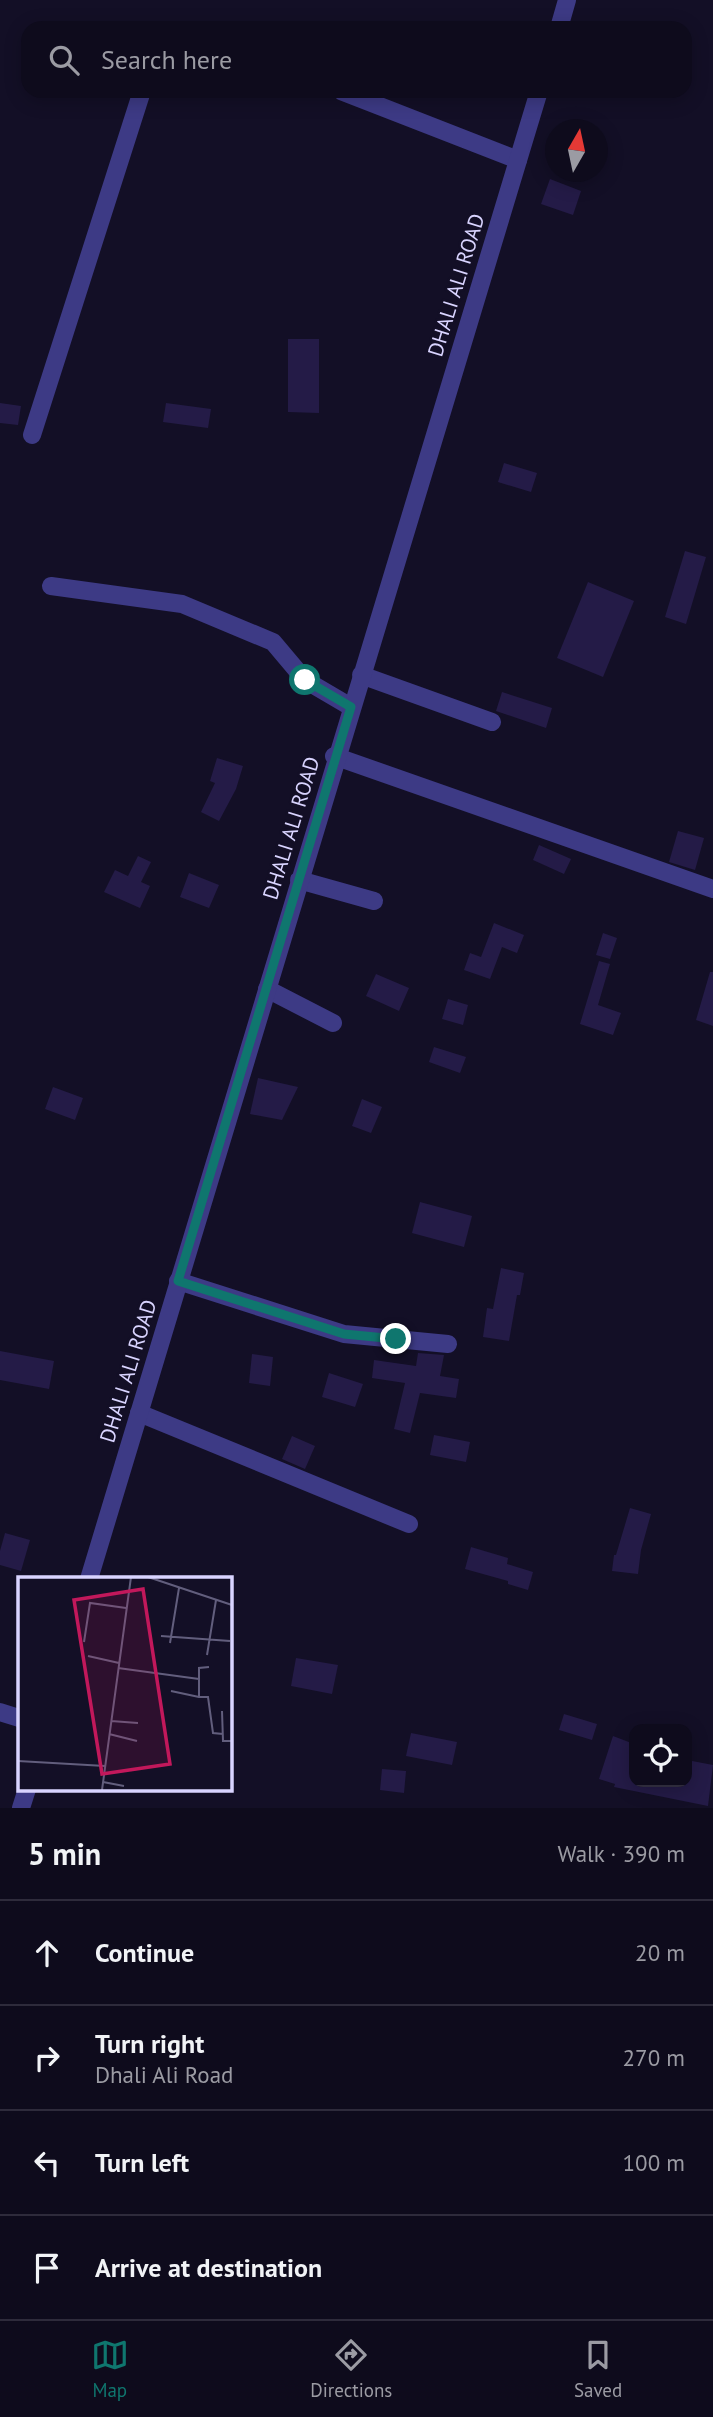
<!DOCTYPE html>
<meta charset="utf-8">
<style>
:root{--surface:#0e0b1c;--page:#171425;--text:#f1f3f6;--muted:#9b9ba3;--line:#2e2b3b;--accent:#0f766e}
body{margin:0;font-family:"PT Sans",sans-serif;background:var(--page);color:var(--text)}
.controls{position:absolute;right:21px;bottom:21px;display:grid;overflow:hidden;border-radius:14px;box-shadow:0 4px 18px #0003}
.controls button{width:63px;height:63px;display:grid;place-items:center;padding:0;border:0;border-bottom:2px solid var(--line);background:var(--surface);color:var(--text);font:35px sans-serif}
.compass{position:absolute;left:545px;top:119px;width:63px;height:63px;border-radius:50%;background:var(--surface);box-shadow:0 4px 18px #0003;rotate:9deg}
.stop{position:absolute;width:21px;height:21px;margin:-16px;border:5px solid #0f766e;border-radius:50%;background:#fff}
.stop.end{background:#0f766e;border-color:#fff;box-shadow:0 2px 7px #0008}
.list{margin:0;padding:0;list-style:none}
h2{display:flex;justify-content:space-between;align-items:center;height:91px;margin:0;padding:0 28px;font-size:30px}
h2 small{font-size:23px;font-weight:400;color:var(--muted)}
.list li{display:grid;grid-template-columns:46px 1fr auto;gap:21px;align-items:center;box-sizing:border-box;height:105px;padding:0 28px;border-top:2px solid var(--line)}
.list b{display:block;font-size:26px;white-space:nowrap}
.list p{margin:0;font-size:23px;white-space:nowrap;color:var(--muted)}
.list em{font-size:23px;font-style:normal;color:var(--muted)}
.icon{flex:none;width:38px;height:38px;fill:none;stroke:currentColor;stroke-width:2;stroke-linecap:round;stroke-linejoin:round}
.map{position:relative;flex:none;width:713px;height:1808px;overflow:hidden}
.search{position:absolute;background:var(--surface);box-shadow:0 4px 18px #0003;left:21px;right:21px;top:21px;height:77px;display:flex;align-items:center;gap:18px;box-sizing:border-box;padding:0 24px;border-radius:21px;color:var(--muted);font-size:26px}
.sheet{height:511px;background:var(--surface)}
nav{display:flex;justify-content:space-around;align-items:center;box-sizing:border-box;height:98px;border-top:2px solid var(--line);background:var(--surface);font-size:19px;color:var(--muted)}
nav a{display:grid;justify-items:center;gap:4px}
nav .on{color:var(--accent)}
.map>svg:first-child{display:block}
</style>
<div class="map">
<svg width="713" height="1808" viewBox="0 0 713 1808">
<rect width="100%" height="100%" fill="#130f26"/>
<g fill="#241b47">
<polygon points="550,179 581,191 573,215 541,204"/>
<polygon points="288,339 319,339 319,413 288,412"/>
<polygon points="0,403 21,406 18,425 0,423"/>
<polygon points="166,403 211,409 208,428 163,422"/>
<polygon points="504,463 537,473 531,492 498,482"/>
<polygon points="685,551 706,557 686,624 665,617"/>
<polygon points="588,582 634,601 603,677 557,658"/>
<polygon points="502,692 552,708 546,728 496,711"/>
<polygon points="217,758 243,766 236,789 219,821 201,812 215,783 210,781"/>
<polygon points="678,831 704,838 695,870 669,862"/>
<polygon points="539,845 571,859 564,874 533,860"/>
<polygon points="138,856 151,862 141,882 150,886 140,908 104,892 115,870 128,876"/>
<polygon points="189,873 219,885 209,908 180,897"/>
<polygon points="494,923 524,935 517,953 502,947 490,979 464,970 470,953 481,957"/>
<polygon points="603,933 617,938 610,959 596,955"/>
<polygon points="599,961 610,964 598,1005 621,1013 613,1035 580,1024"/>
<polygon points="710,972 713,972 713,1026 696,1020"/>
<polygon points="376,974 409,988 399,1011 366,996"/>
<polygon points="448,999 468,1005 463,1025 442,1019"/>
<polygon points="434,1047 466,1057 460,1073 429,1062"/>
<polygon points="258,1078 298,1087 282,1120 250,1114"/>
<polygon points="53,1087 83,1098 75,1120 45,1109"/>
<polygon points="362,1099 382,1107 371,1133 352,1126"/>
<polygon points="420,1202 472,1216 464,1247 412,1233"/>
<polygon points="501,1268 524,1273 520,1295 517,1295 509,1341 483,1337 487,1308 493,1309"/>
<polygon points="0,1351 54,1361 49,1389 0,1380"/>
<polygon points="418,1353 444,1355 440,1376 459,1379 456,1398 420,1393 410,1433 394,1429 405,1383 372,1378 374,1360 416,1366"/>
<polygon points="252,1354 273,1357 270,1386 249,1383"/>
<polygon points="329,1373 363,1384 355,1407 322,1397"/>
<polygon points="434,1435 470,1442 466,1462 430,1455"/>
<polygon points="292,1436 315,1446 305,1469 282,1459"/>
<polygon points="630,1508 651,1514 641,1550 638,1574 612,1571 614,1555 616,1555"/>
<polygon points="5,1533 30,1540 21,1571 0,1565 0,1551"/>
<polygon points="471,1547 508,1558 507,1564 533,1572 528,1590 508,1584 508,1581 465,1569"/>
<polygon points="296,1658 338,1665 332,1694 291,1686"/>
<polygon points="564,1714 597,1724 592,1740 559,1730"/>
<polygon points="411,1733 457,1742 452,1765 406,1756"/>
<polygon points="613,1736 634,1744 634,1782 687,1782 687,1760 713,1765 708,1806 614,1787 615,1784 599,1779"/>
<polygon points="382,1769 406,1771 404,1793 380,1790"/>
</g>
<g fill="none" stroke-linecap="round" stroke-linejoin="round">
<g stroke="#3d3a85" stroke-width="18">
<polyline points="559,28 567,0"/>
<polyline points="341,91 518,160"/>
<polyline points="32,435 142,91"/>
<polyline points="51,586 182,604 273,642 305,680 351,707"/>
<polyline points="361,675 492,722"/>
<polyline points="334,756 713,889"/>
<polyline points="299,880 374,901"/>
<polyline points="267,989 333,1023"/>
<polyline points="178,1281 344,1334 448,1344"/>
<polyline points="139,1413 409,1524"/>
<polyline points="89,1579 539,91"/>
<polyline points="0,1712 19,1718"/>
<polyline points="21,1808 27,1789"/>
</g>
</g>
<g fill="none" stroke-linecap="round" stroke-linejoin="round">
<polyline stroke="#0f766e" stroke-width="9" points="305,680 351,707 178,1281 344,1334 396,1339"/>
</g>
<g text-anchor="middle" dominant-baseline="central" stroke-width="5" stroke-linejoin="round" paint-order="stroke">
<g font-size="21" fill="#d9d4ff" stroke="#130f26">
<text transform="translate(456 285) rotate(-73)">DHALI ALI ROAD</text>
<text transform="translate(291 828) rotate(-73)">DHALI ALI ROAD</text>
<text transform="translate(128 1371) rotate(-73)">DHALI ALI ROAD</text>
</g>
</g>
<g transform="translate(18 1577)">
<rect width="214" height="214" fill="#130f26"/>
<path fill="none" stroke="#625e7d" stroke-width="2" d="M130,0l84,28M143,59l69,5M66,65l6,-39 36,5M152,66l9,-55M189,78l9,-55M70,79l31,7M191,90l-10,1v29h9l5,36 10,1M100,91l81,11M153,114l28,6M204,134l1,30h9M93,144l27,2M91,157l28,7M0,184l87,5M85,205l21,4M84,213l29,-213"/>
<path fill="#c2185b" fill-opacity="0.15" stroke="#c2185b" stroke-width="3.5" d="M125,12l27,175 -68,10 -28,-174z"/>
<rect width="214" height="214" fill="none" stroke="#d9d4ff" stroke-width="3.5"/>
</g>
</svg>
<div class="controls">
<button><svg class="icon" aria-label="locate" viewBox="0 0 24 24"><circle cx="12" cy="12" r="6"/><path d="M12 2v4M12 18v4M2 12h4M18 12h4"/></svg></button>
</div>
<svg class="compass" viewBox="-18 -18 36 36"><path d="M0-13l5 13h-10z" fill="#e53935"/><path d="M0 13l5-13h-10z" fill="#9b9ba3"/></svg>
<div class="stop" style="left:305px;top:680px"></div>
<div class="stop end" style="left:396px;top:1339px"></div>
<div class="search"><svg class="icon" aria-label="search" viewBox="0 0 24 24"><circle cx="10" cy="10" r="6"/><path d="M15 15l6 6"/></svg>Search here</div>
</div>
<section class="sheet">
<h2>5 min<small>Walk · 390 m</small></h2>
<ul class="list">
<li><svg class="icon" aria-label="ahead" viewBox="0 0 24 24"><path d="M12 20V5M6 11l6-6 6 6"/></svg><div><b>Continue</b></div><em>20 m</em></li>
<li><svg class="icon" aria-label="right" viewBox="0 0 24 24"><path d="M7 20v-9h11M14 6l5 5-5 5"/></svg><div><b>Turn right</b><p>Dhali Ali Road</p></div><em>270 m</em></li>
<li><svg class="icon" aria-label="left" viewBox="0 0 24 24"><path d="M17 20v-9H6M10 6l-5 5 5 5"/></svg><div><b>Turn left</b></div><em>100 m</em></li>
<li><svg class="icon" aria-label="arrive" viewBox="0 0 24 24"><path d="M6 21V4h12l-3 4 3 4H6"/></svg><div><b>Arrive at destination</b></div></li>
</ul>
</section>
<nav>
<a class="on"><svg class="icon" aria-label="map" viewBox="0 0 24 24"><path d="M3 6l6-2 6 2 6-2v14l-6 2-6-2-6 2zM9 4v14M15 6v14"/></svg>Map</a>
<a><svg class="icon" aria-label="directions" viewBox="0 0 24 24"><path d="M12 3l9 9-9 9-9-9zM9 14v-3h6M13 9l2 2-2 2"/></svg>Directions</a>
<a><svg class="icon" aria-label="saved" viewBox="0 0 24 24"><path d="M7 4h10v16l-5-4-5 4z"/></svg>Saved</a>
</nav>
